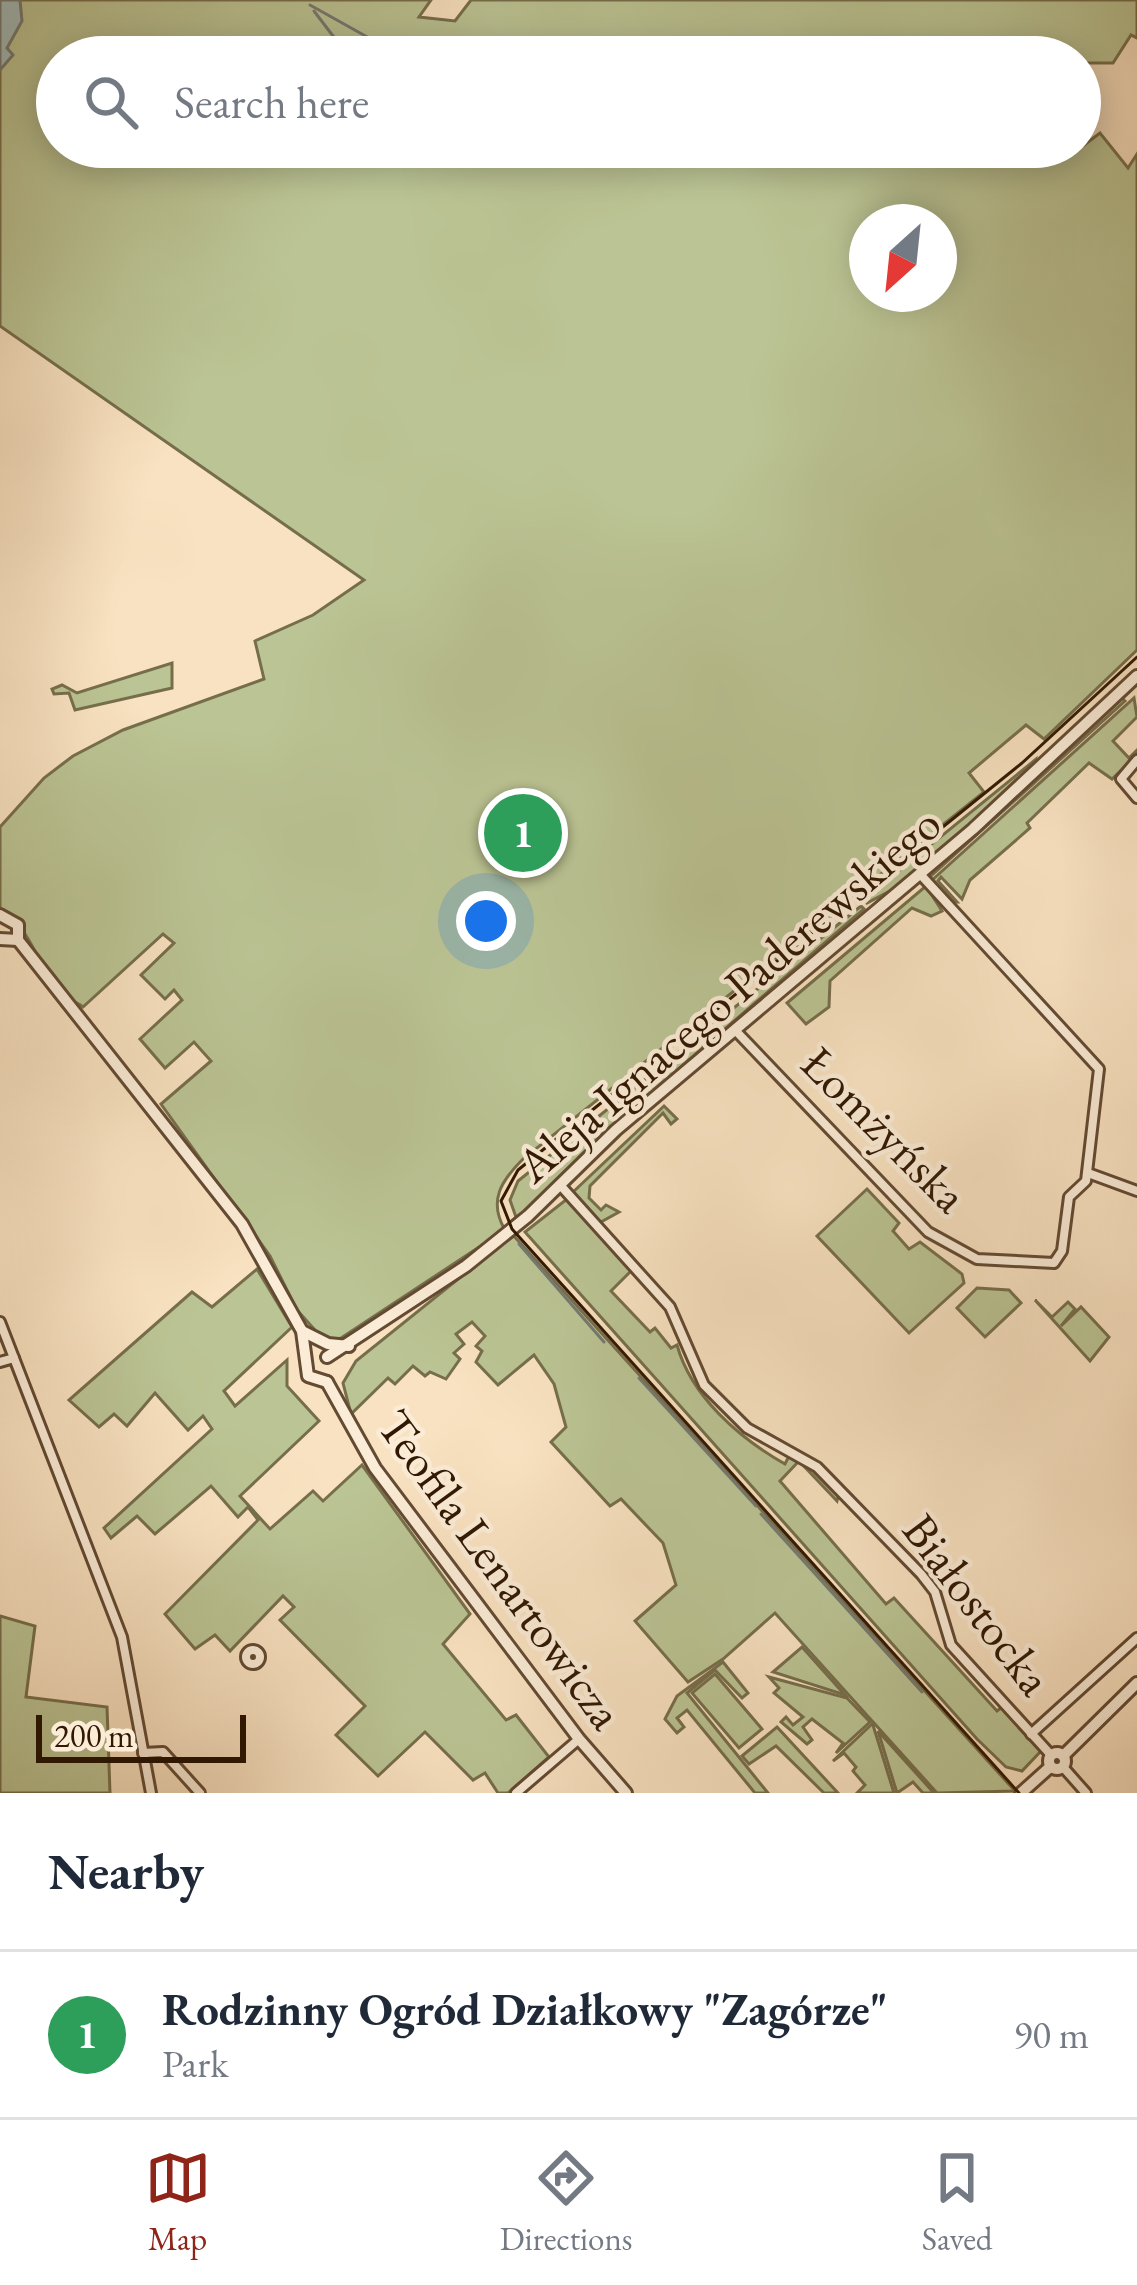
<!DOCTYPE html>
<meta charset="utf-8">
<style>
:root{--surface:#fff;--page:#f2f2f3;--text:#1f2937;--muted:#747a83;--line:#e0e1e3;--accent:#8f2418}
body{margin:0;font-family:"EB Garamond",serif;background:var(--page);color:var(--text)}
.compass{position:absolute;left:849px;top:204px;width:108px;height:108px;border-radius:50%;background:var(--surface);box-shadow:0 6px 30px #0003;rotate:207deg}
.scale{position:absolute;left:36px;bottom:30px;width:210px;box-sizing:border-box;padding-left:12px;border:6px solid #311802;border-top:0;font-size:33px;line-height:42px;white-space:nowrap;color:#311802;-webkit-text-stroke:9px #fbecd7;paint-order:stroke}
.you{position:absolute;left:486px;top:921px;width:42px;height:42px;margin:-30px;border:9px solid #fff;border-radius:50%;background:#1a73e8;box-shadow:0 0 0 18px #1a73e833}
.badge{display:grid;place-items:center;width:78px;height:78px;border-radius:50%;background:var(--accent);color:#fff;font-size:39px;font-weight:700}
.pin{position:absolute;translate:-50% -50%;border:6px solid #fff;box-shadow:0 3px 12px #0006}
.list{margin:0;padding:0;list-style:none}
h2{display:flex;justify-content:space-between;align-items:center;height:156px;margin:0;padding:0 48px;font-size:51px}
h2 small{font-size:39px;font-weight:400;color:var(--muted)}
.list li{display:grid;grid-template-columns:78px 1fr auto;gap:36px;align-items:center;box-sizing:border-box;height:168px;padding:0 48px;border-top:3px solid var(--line)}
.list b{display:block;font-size:45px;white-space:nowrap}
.list p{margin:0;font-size:39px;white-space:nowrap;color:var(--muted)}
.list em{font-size:39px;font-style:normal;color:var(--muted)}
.icon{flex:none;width:66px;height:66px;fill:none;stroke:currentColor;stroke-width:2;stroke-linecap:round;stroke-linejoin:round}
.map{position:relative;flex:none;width:1137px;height:1793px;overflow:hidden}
.search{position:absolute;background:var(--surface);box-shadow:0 6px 30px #0003;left:36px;right:36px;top:36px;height:132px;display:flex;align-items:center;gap:30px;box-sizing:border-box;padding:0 42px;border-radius:66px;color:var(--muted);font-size:45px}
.sheet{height:324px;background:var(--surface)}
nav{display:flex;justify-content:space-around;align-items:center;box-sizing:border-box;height:168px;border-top:3px solid var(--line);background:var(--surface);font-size:33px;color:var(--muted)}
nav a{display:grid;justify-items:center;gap:6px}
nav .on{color:var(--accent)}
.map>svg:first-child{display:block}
</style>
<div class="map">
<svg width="1137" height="1793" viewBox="0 0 1137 1793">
<rect width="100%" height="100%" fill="#f9e2c1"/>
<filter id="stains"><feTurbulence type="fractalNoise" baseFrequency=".00167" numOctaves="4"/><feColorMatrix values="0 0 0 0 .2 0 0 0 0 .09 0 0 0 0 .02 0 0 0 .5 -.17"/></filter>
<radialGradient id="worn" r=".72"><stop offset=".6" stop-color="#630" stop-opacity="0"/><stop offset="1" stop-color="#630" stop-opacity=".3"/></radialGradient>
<g fill="#bbc494" stroke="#766e4b" stroke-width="3" fill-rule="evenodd">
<path d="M0,0h431l-12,17 36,4 16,-21h666v38l-6,-3 -18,28h-33v-6h-1023v90h1023v-6l4,4 16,-12 28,35 9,-14v496l-93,89 -18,-14 -57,48 15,19 -461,367c-22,22 -35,42 -18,71l-170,112 -12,-3 -26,-29 -27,-54 -109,-152 50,-43 -17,-19 -29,26 -25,-29 42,-39 -8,-10 -9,9 -24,-24 33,-32 -11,-9 -80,73c-4,-4 -10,-5 -14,-9 -33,-22 -32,-68 -69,-87v-84l44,-49 29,-22 50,-26 141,-51 -9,-38 58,-26 51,-35 -364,-254zM867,222h72v72h-72z"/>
<polygon points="172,663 172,688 75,710 69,693 54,694 52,689 62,685 77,693"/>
<polygon points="1121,697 1125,701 930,877 932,870"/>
<polygon points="1134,698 1137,717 1113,741 1129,758 1137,750 1137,755 1112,779 1089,763 1027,823 1030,828 970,880 962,899 941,877 938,881 957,902 951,902 931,881"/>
<polygon points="1035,760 1032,769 903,884 867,903 864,899"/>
<polygon points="926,886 942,911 931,916 912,908 830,981 829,1007 806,1024 787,1003"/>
<polygon points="861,906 864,909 610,1128 517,1220 510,1200 518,1181"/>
<polygon points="664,1106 677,1119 671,1124 663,1113 590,1186 589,1198 601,1210 606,1205 619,1212 599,1223 572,1193"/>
<polygon points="867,1189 899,1223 893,1231 909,1249 920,1242 962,1274 964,1283 909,1333 817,1236"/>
<path d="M567,1199l64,72 -20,20 39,41 5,-4 16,20 6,-3c14,51 62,93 108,119l5,-10 24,13 25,26 -2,8 -38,-40 -19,20 106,123 8,-6 103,113 5,-4 39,44 -19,20 -16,-4 -29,-28 -452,-507z"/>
<polygon points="513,1235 1015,1791 937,1793 775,1613 723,1659 688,1682 635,1621 676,1585 663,1543 621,1499 610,1506 551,1442 566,1427 554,1384 534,1355 498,1385 476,1362 482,1351 476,1346 485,1336 472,1322 456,1334 464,1344 454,1353 460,1359 446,1379 430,1372 425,1376 413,1366 395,1384 388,1378 351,1414 343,1383 356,1361"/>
<polygon points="257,1269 292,1327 224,1391 235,1406 287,1360 287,1386 319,1421 240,1496 270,1529 313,1491 323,1501 362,1465 470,1614 443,1644 506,1720 516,1715 549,1757 508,1793 498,1793 485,1773 473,1780 425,1732 378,1776 336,1735 365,1706 280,1620 294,1607 283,1596 230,1651 215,1635 195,1649 165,1614 258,1520 248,1507 238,1517 211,1486 155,1534 137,1516 111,1538 104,1528 212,1429 203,1416 188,1430 155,1393 127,1426 114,1414 99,1427 69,1400 192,1292 212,1307"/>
<polygon points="977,1288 1009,1290 1021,1303 985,1337 957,1308"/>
<polygon points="1035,1300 1052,1317 1068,1302 1075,1309 1061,1326 1081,1307 1109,1337 1090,1361"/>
<polygon points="0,1616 35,1626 26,1697 107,1707 110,1793 0,1793"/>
<polygon points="802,1647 845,1695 773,1672"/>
<polygon points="723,1662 748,1693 742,1698 715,1670 687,1693 768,1793 755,1793 687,1710 677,1718 684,1727 677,1733 665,1719 677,1696"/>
<polygon points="715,1674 762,1729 739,1748 692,1693"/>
<polygon points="769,1677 847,1698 870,1722 836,1753 843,1743 812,1719 803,1727 812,1740 807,1744 781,1722 786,1717 793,1725 803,1717 774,1693 779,1688"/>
<polygon points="872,1724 873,1725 894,1793 857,1793 865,1785 853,1771 856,1767 844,1753 833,1761"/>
<polygon points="777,1727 838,1793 824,1793 776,1746 749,1764 742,1756"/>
<polygon points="878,1731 934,1793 923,1793 913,1782 897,1793"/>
</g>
<polygon fill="#a1bcbc" stroke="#747a72" stroke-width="3" points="0,0 20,0 22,21 7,48 13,55 0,70"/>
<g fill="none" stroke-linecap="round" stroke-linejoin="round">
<g stroke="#747a72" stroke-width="3">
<polyline points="310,5 403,57"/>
<polyline points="314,11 349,57"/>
<polyline points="417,147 418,148"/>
<polyline points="519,1244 604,1342"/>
<polyline points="639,1378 756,1506"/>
<polyline points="761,1514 922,1692"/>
</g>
<defs>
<g id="minor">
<polyline points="1137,760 1121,779 1137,798"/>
<polyline points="735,1030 928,1232 977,1259 1054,1263 1062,1251 1069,1197 1086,1181 1099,1069 920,874"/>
<polyline points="1088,1173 1137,1191"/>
<polyline points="561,1186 670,1307 704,1385 747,1428 817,1467 921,1574 935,1592 951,1645 1051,1755"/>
<polyline points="0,1322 122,1637 151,1793"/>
<polyline points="0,1362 14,1358"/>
<circle cx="253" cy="1657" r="7"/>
<polyline points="1031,1734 1137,1638"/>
<polyline points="143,1753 163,1752 200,1793"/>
<polyline points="1063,1767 1086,1793"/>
<polyline points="516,1793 579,1739"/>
</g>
<g id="tertiary">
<polyline points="0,915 18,925 18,940"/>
<polyline points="0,939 18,940"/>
<polyline points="18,940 242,1224 302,1331 308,1376 327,1382"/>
<polyline points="302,1331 328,1344 349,1346"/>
<polyline points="327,1357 466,1266 528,1216 616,1130 973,829 1137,676"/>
<polyline points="327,1382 375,1468 579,1739 626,1793"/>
<circle cx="1057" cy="1761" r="8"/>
<polyline points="1063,1756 1137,1683"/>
<polyline points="1021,1793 1050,1767"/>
</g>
</defs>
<use href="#minor" stroke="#634a32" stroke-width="14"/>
<use href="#tertiary" stroke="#634a32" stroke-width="16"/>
<use href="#minor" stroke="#fbecd7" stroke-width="8"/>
<use href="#tertiary" stroke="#fbecd7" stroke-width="10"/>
<polyline stroke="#311802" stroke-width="3" points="1019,1793 512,1229 501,1201 518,1170 1022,763 1137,657"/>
</g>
<g text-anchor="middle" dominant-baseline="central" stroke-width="9" stroke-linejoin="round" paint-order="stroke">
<g font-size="48" fill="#311802" stroke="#fbecd7">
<text transform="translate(728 994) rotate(-41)">Aleja Ignacego Paderewskiego</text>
<text transform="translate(885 1129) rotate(45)">Łomżyńska</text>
<text transform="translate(501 1569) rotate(54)">Teofila Lenartowicza</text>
<text transform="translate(978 1604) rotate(53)">Białostocka</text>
</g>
</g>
<rect width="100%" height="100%" filter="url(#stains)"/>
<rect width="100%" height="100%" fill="url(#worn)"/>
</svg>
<svg class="compass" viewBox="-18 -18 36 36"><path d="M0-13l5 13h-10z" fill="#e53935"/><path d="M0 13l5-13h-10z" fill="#747a83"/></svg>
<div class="scale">200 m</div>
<div class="you"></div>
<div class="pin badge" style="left:523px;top:833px;background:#2e9e5b">1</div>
<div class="search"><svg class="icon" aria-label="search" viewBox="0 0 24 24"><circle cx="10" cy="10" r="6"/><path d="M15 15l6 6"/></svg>Search here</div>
</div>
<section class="sheet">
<h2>Nearby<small></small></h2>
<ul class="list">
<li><span class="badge" style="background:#2e9e5b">1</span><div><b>Rodzinny Ogród Działkowy &quot;Zagórze&quot;</b><p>Park</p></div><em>90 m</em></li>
</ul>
</section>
<nav>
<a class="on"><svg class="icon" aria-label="map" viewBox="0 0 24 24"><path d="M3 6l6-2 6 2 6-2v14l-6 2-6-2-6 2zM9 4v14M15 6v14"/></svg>Map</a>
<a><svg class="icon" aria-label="directions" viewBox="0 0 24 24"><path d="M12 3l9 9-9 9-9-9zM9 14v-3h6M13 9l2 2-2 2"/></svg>Directions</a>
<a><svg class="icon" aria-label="saved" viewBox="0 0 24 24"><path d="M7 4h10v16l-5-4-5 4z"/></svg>Saved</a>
</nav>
